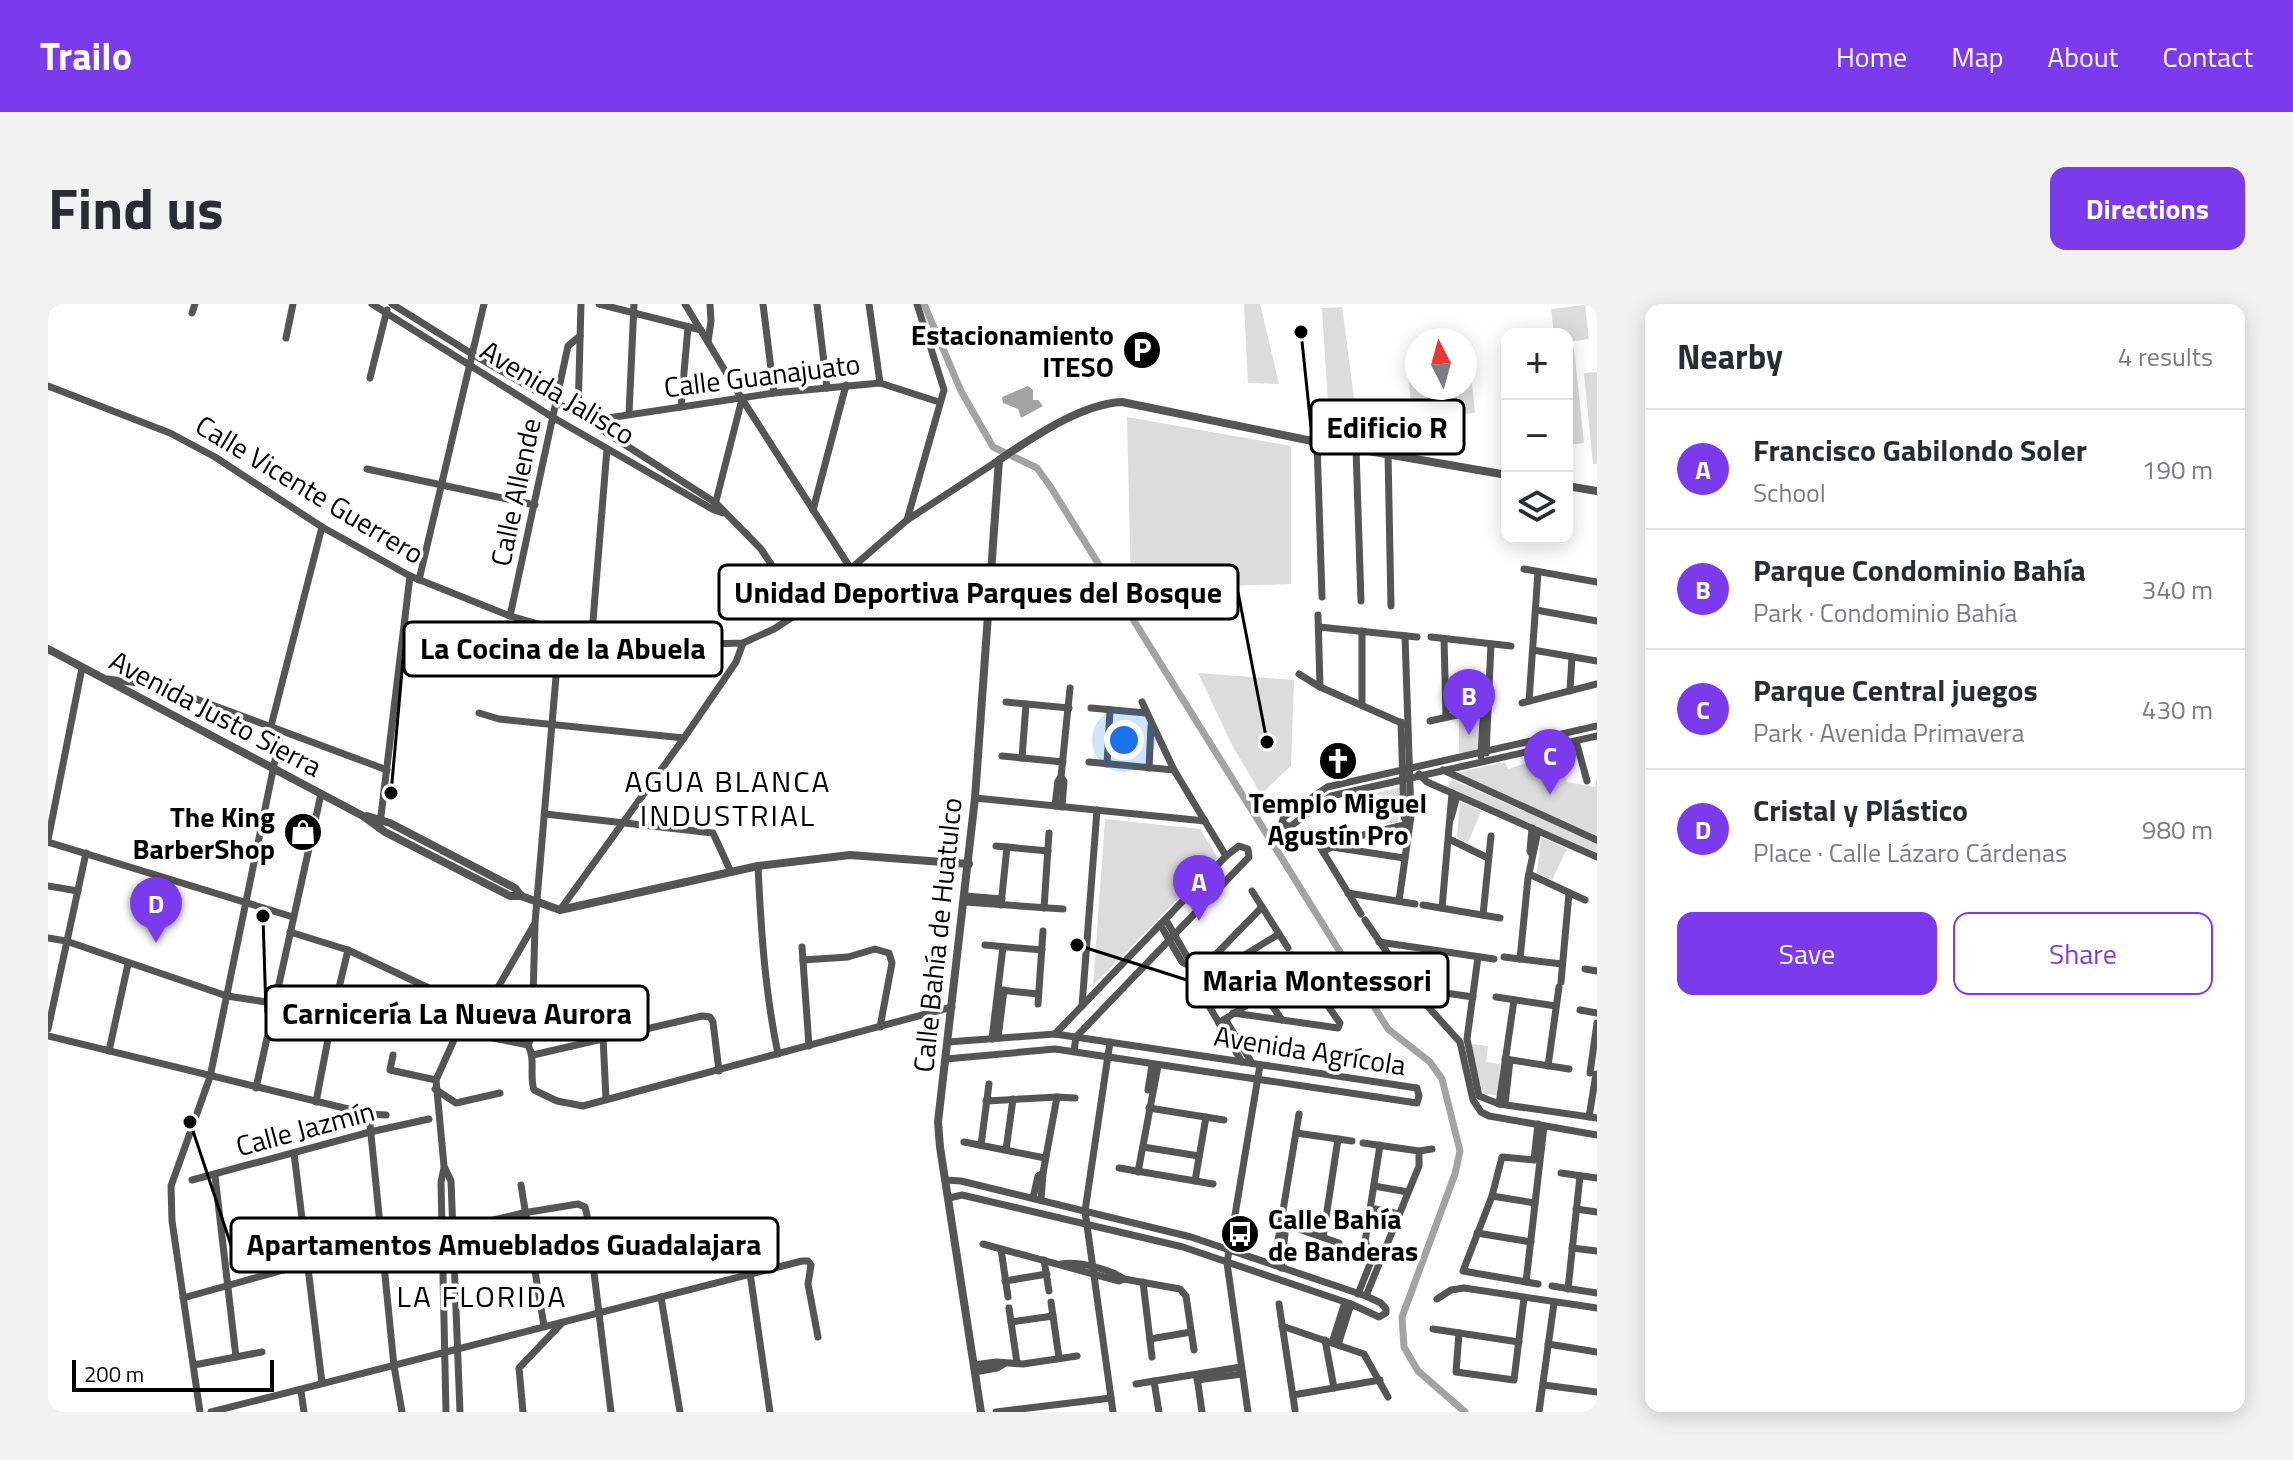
<!DOCTYPE html>
<meta charset="utf-8">
<style>
:root{--surface:#fff;--page:#f2f2f3;--text:#2b2b33;--muted:#7c7c81;--line:#e1e1e2;--accent:#7c3aed}
body{margin:0;font-family:"Titillium Web",sans-serif;background:var(--page);color:var(--text)}
.controls{position:absolute;right:24px;top:24px;display:grid;overflow:hidden;border-radius:16px;box-shadow:0 4px 20px #0003}
.controls button{width:72px;height:72px;display:grid;place-items:center;padding:0;border:0;border-bottom:2px solid var(--line);background:var(--surface);color:var(--text);font:40px sans-serif}
.compass{position:absolute;left:1357px;top:24px;width:72px;height:72px;border-radius:50%;background:var(--surface);box-shadow:0 4px 20px #0003;rotate:354deg}
.scale{position:absolute;left:24px;bottom:20px;width:202px;box-sizing:border-box;padding-left:8px;border:4px solid #000;border-top:0;font-size:22px;line-height:28px;white-space:nowrap;color:#000;-webkit-text-stroke:6px #fff;paint-order:stroke}
.you{position:absolute;left:1076px;top:436px;width:28px;height:28px;margin:-20px;border:6px solid #fff;border-radius:50%;background:#1a73e8;box-shadow:0 0 0 12px #1a73e833}
.badge{display:grid;place-items:center;width:52px;height:52px;border-radius:50%;background:var(--accent);color:#fff;font-size:26px;font-weight:700}
.pin{position:absolute;translate:-50% -66px;filter:drop-shadow(0 2px 4px #0008)}
.pin::after{content:'';position:absolute;top:42px;width:28px;height:24px;background:inherit;clip-path:polygon(0 0,100% 0,50% 100%)}
.list{margin:0;padding:0;list-style:none}
h2{display:flex;justify-content:space-between;align-items:center;height:104px;margin:0;padding:0 32px;font-size:34px}
h2 small{font-size:26px;font-weight:400;color:var(--muted)}
.list li{display:grid;grid-template-columns:52px 1fr auto;gap:24px;align-items:center;box-sizing:border-box;height:120px;padding:0 32px;border-top:2px solid var(--line)}
.list b{display:block;font-size:30px;white-space:nowrap}
.list p{margin:0;font-size:26px;white-space:nowrap;color:var(--muted)}
.list em{font-size:26px;font-style:normal;color:var(--muted)}
.actions{display:flex;gap:16px;padding:24px 32px}
.actions a{flex:1;padding:18px 0;border:2px solid var(--accent);border-radius:16px;text-align:center;font-size:28px;color:var(--accent)}
.actions .main{background:var(--accent);color:#fff}
.icon{flex:none;width:44px;height:44px;fill:none;stroke:currentColor;stroke-width:2;stroke-linecap:round;stroke-linejoin:round}
.map{position:relative;flex:none;width:1549px;height:1108px;overflow:hidden;border-radius:16px}
header{display:flex;align-items:center;gap:48px;box-sizing:border-box;height:112px;padding:0 40px;background:var(--accent);color:#fff}
header strong{font-size:38px}
nav{display:flex;gap:44px;margin-inline-start:auto;font-size:28px}
.intro{display:flex;align-items:center;justify-content:space-between;box-sizing:border-box;height:192px;padding:0 48px}
h1{margin:0;font-size:56px}
.button{padding:20px 36px;border-radius:16px;background:var(--accent);color:#fff;font-size:28px;font-weight:700}
main{display:flex;gap:48px;padding:0 48px}
aside{flex:1;background:var(--surface);border-radius:16px;box-shadow:0 4px 20px #0003}
.map>svg:first-child{display:block}
</style>
<header>
<strong>Trailo</strong>
<nav><a>Home</a><a>Map</a><a>About</a><a>Contact</a></nav>
</header>
<div class="intro"><h1>Find us</h1><a class="button">Directions</a></div>
<main>
<div class="map">
<svg width="1549" height="1108" viewBox="0 0 1549 1108">
<rect width="100%" height="100%" fill="#fff"/>
<g fill="#dcdcdc">
<polygon points="1196,0 1212,0 1231,80 1200,79"/>
<polygon points="1537,1 1541,35 1519,38 1519,30 1506,30 1503,5"/>
<polygon points="1294,3 1312,140 1282,132 1274,4"/>
<polygon points="1526,44 1536,139 1519,141 1519,45"/>
<polygon points="1360,67 1369,67 1369,84 1417,84 1417,69 1423,69 1427,109 1364,115"/>
<polygon points="1549,68 1549,160 1545,160 1536,69"/>
<polygon points="1079,113 1243,142 1243,280 1083,285"/>
<polygon points="1150,369 1246,376 1243,462 1213,490 1185,443"/>
<polygon points="1431,409 1431,447 1411,449 1411,415"/>
<polygon points="1457,458 1460,465 1479,459 1483,469 1514,462 1519,478 1547,483 1549,473 1549,532 1411,471 1412,468"/>
<polygon points="1405,476 1549,539 1549,550 1400,484 1401,478"/>
<polygon points="1353,483 1350,518 1338,520 1329,489"/>
<polygon points="1412,498 1433,507 1420,539 1409,533"/>
<polygon points="1057,515 1152,525 1170,554 1045,682"/>
<polygon points="1493,533 1519,545 1504,576 1489,569"/>
<polygon points="1423,740 1440,742 1438,758 1452,760 1449,791 1435,790"/>
</g>
<polygon fill="#a3a3a3" points="980,82 985,86 985,96 990,96 995,102 973,114 970,105 955,99 954,93"/>
<g fill="none" stroke-linecap="round" stroke-linejoin="round">
<polyline stroke="#a3a3a3" stroke-width="7" points="876,0 913,87 945,143 989,164 1002,182 1340,725 1382,758 1394,775 1412,847 1407,870 1354,1013 1356,1043 1370,1067 1417,1108"/>
<g stroke="#555" stroke-width="7">
<polyline points="324,0 506,114 666,206 675,209"/>
<polyline points="344,0 424,50 540,117 668,199 713,245 754,307"/>
<polyline points="551,0 653,26"/>
<polyline points="637,0 694,95 803,265"/>
<polyline points="715,0 726,89"/>
<polyline points="769,0 779,84"/>
<polyline points="821,0 832,79"/>
<polyline points="144,9 147,0"/>
<polyline points="238,34 245,0"/>
<polyline points="660,38 663,17 662,0"/>
<polyline points="322,74 339,6"/>
<polyline points="0,82 122,129 167,153 274,223 362,272 462,312 512,326 661,340 695,339 726,325 754,307 859,216 951,156"/>
<polyline points="633,103 640,23"/>
<polyline points="581,110 586,0"/>
<polyline points="530,111 533,0"/>
<polyline points="540,117 726,89 832,79 891,98"/>
<polyline points="1269,138 1274,293"/>
<polyline points="1308,145 1313,297"/>
<polyline points="1340,150 1343,302"/>
<polyline points="319,165 487,201"/>
<polyline points="667,201 694,95"/>
<polyline points="765,206 798,81"/>
<polyline points="859,216 896,86 869,0"/>
<polyline points="1476,265 1549,278"/>
<polyline points="371,276 436,0"/>
<polyline points="1488,306 1549,317"/>
<polyline points="1270,311 1272,383"/>
<polyline points="462,312 520,42 532,32"/>
<polyline points="1271,323 1369,333"/>
<polyline points="1314,327 1314,401"/>
<polyline points="544,329 559,145"/>
<polyline points="1383,333 1463,342"/>
<polyline points="1396,335 1398,413"/>
<polyline points="1485,346 1549,357"/>
<polyline points="1251,370 1272,383 1358,421"/>
<polyline points="60,375 113,382 339,466"/>
<polyline points="1522,387 1524,353"/>
<polyline points="1481,397 1490,268"/>
<polyline points="958,398 1021,404"/>
<polyline points="1094,398 1126,466 1178,552"/>
<polyline points="1474,399 1549,380"/>
<polyline points="1043,404 1098,409"/>
<polyline points="431,409 451,415 636,434"/>
<polyline points="1382,417 1440,404"/>
<polyline points="1353,418 1356,513 1360,520"/>
<polyline points="223,422 274,223"/>
<polyline points="1549,422 1279,483 1236,513 1234,518 1239,522 1243,522 1283,492 1549,432"/>
<polyline points="1528,437 1539,477"/>
<polyline points="1438,449 1443,340"/>
<polyline points="954,452 1015,458"/>
<polyline points="1433,452 1435,415 1438,409"/>
<polyline points="974,454 978,400"/>
<polyline points="1041,458 1126,466"/>
<polyline points="1059,460 1062,406"/>
<polyline points="1101,464 1103,422"/>
<polyline points="1395,466 1549,536"/>
<polyline points="1371,470 1379,478 1404,489 1549,553"/>
<polyline points="927,494 1157,517"/>
<polyline points="1007,502 1010,477 1013,473"/>
<polyline points="1014,503 1016,477 1013,473 1022,384"/>
<polyline points="497,510 665,529 683,568"/>
<polyline points="1403,514 1409,492"/>
<polyline points="332,520 362,272"/>
<polyline points="1484,524 1482,547 1484,551"/>
<polyline points="1266,533 1313,610"/>
<polyline points="1401,535 1440,554"/>
<polyline points="0,536 34,364"/>
<polyline points="0,538 245,613"/>
<polyline points="948,542 1000,547"/>
<polyline points="1284,543 1356,554"/>
<polyline points="1275,548 1295,536 1360,520"/>
<path d="M710,562c3,64 7,126 20,188"/>
<polyline points="1481,570 1537,596"/>
<polyline points="0,582 30,587"/>
<polyline points="1204,587 1240,644"/>
<polyline points="1300,589 1367,600"/>
<polyline points="918,592 954,595"/>
<polyline points="1351,597 1363,512 1357,332"/>
<polyline points="917,598 1015,605"/>
<polyline points="953,601 959,543"/>
<polyline points="1375,601 1452,614"/>
<polyline points="996,604 1001,529"/>
<polyline points="1394,604 1404,489"/>
<polyline points="512,606 636,434 688,358 695,339"/>
<polyline points="1435,611 1443,532"/>
<polyline points="1118,616 1141,656 1145,674 1157,694"/>
<polyline points="1317,616 1363,684 1412,738 1425,796 1433,808 1441,812 1549,831"/>
<path d="M487,621l-3,111 -4,9c8,15 1,30 6,45l23,11 26,5 369,-99"/>
<polyline points="1113,622 1134,658 1140,661"/>
<polyline points="242,628 300,646 417,701 433,713"/>
<polyline points="0,634 18,637 179,692 410,727 480,741"/>
<polyline points="1331,638 1446,655"/>
<polyline points="937,641 994,646"/>
<polyline points="754,643 761,742"/>
<polyline points="1430,653 1419,735 1431,792 1451,800 1549,814"/>
<polyline points="1456,653 1514,660"/>
<polyline points="1472,655 1480,574 1490,527"/>
<polyline points="755,656 800,653 827,645 841,649 844,659 832,723"/>
<polyline points="1537,665 1549,667"/>
<polyline points="1145,674 1214,603"/>
<polyline points="1513,678 1521,589"/>
<polyline points="1149,680 1231,630"/>
<polyline points="1363,684 1425,693"/>
<polyline points="952,686 990,690"/>
<polyline points="1216,690 1234,716"/>
<polyline points="1448,693 1508,702"/>
<polyline points="990,700 995,627"/>
<polyline points="1034,702 1049,506"/>
<polyline points="1161,702 1194,758"/>
<polyline points="1532,706 1549,709"/>
<polyline points="1185,709 1290,724 1292,719 1244,651"/>
<polyline points="1177,715 1204,759"/>
<polyline points="1171,719 1253,666"/>
<polyline points="0,725 38,549"/>
<polyline points="1007,730 1178,552 1191,542 1200,545 1201,553 1028,733 1026,747"/>
<polyline points="0,732 321,810 338,811"/>
<polyline points="555,733 558,795"/>
<polyline points="950,734 956,686"/>
<polyline points="944,735 955,643"/>
<polyline points="1062,738 1037,907 1065,1108"/>
<polyline points="61,747 80,660"/>
<polyline points="345,751 342,766 388,776"/>
<polyline points="485,751 654,712 662,713 665,718 671,767"/>
<polyline points="898,755 1007,745 1369,799 1371,792 1369,784 1007,730 900,738"/>
<polyline points="1457,755 1521,765"/>
<polyline points="1500,762 1511,683"/>
<polyline points="1542,769 1549,719"/>
<polyline points="208,784 273,490"/>
<polyline points="387,785 408,799 452,789"/>
<polyline points="1100,786 1104,761"/>
<polyline points="938,797 1009,793 1027,794"/>
<polyline points="268,798 285,709 300,646"/>
<polyline points="1451,800 1466,696"/>
<polyline points="1457,800 1462,756"/>
<polyline points="1101,804 1176,816"/>
<polyline points="321,810 346,1062 354,1108"/>
<polyline points="1541,813 1548,770"/>
<polyline points="1490,820 1486,856 1454,853 1444,892 1415,967 1490,980"/>
<polyline points="1248,829 1304,837"/>
<polyline points="916,838 997,854"/>
<polyline points="1315,839 1371,847 1371,862 1318,992"/>
<polyline points="933,841 941,780"/>
<polyline points="1332,841 1317,938 1320,943 1335,948"/>
<polyline points="1095,843 1151,852"/>
<polyline points="958,846 965,795"/>
<polyline points="1371,847 1384,845"/>
<polyline points="246,849 274,1079"/>
<polyline points="396,864 393,878 398,1108"/>
<polyline points="1071,864 1165,880"/>
<polyline points="1090,868 1110,762"/>
<polyline points="1513,869 1549,874"/>
<polyline points="167,872 188,1053"/>
<polyline points="144,876 322,828 381,815"/>
<polyline points="898,876 913,877 1143,933 1318,992 1333,999 1338,1005 1338,1009 1331,1013 1303,1000 1135,943 914,891 901,894"/>
<polyline points="1147,877 1158,813"/>
<polyline points="473,881 496,1022"/>
<polyline points="1326,882 1360,888"/>
<polyline points="1444,892 1487,899"/>
<polyline points="985,894 990,872 995,869"/>
<polyline points="993,896 995,869 1009,793"/>
<polyline points="1322,904 1351,910"/>
<polyline points="1528,905 1549,908"/>
<polyline points="1233,919 1291,939"/>
<polyline points="1429,929 1483,938"/>
<polyline points="1275,933 1290,835"/>
<polyline points="935,940 1071,977 1076,975 1132,985 1138,992 1146,1046"/>
<polyline points="1524,944 1549,947"/>
<polyline points="953,945 960,993"/>
<polyline points="996,956 1001,987"/>
<path d="M1013,960c17,-3 49,5 63,15"/>
<polyline points="1226,961 1251,810"/>
<polyline points="1233,964 1238,921"/>
<polyline points="702,969 722,1108"/>
<polyline points="957,977 999,970"/>
<polyline points="1095,978 1104,1053"/>
<polyline points="1478,978 1496,822"/>
<polyline points="1504,982 1549,989"/>
<polyline points="1520,985 1532,872"/>
<polyline points="1310,990 1328,945"/>
<polyline points="613,993 632,1108"/>
<polyline points="135,994 257,960 475,909 530,900 537,903 539,911 563,1108"/>
<polyline points="1389,995 1403,986 1416,984 1549,1004"/>
<polyline points="1003,998 1011,1054"/>
<polyline points="1231,1000 1247,1106"/>
<polyline points="961,1004 969,1059"/>
<polyline points="963,1018 1005,1012"/>
<polyline points="1234,1022 1316,1050 1340,1093"/>
<polyline points="1385,1025 1471,1038"/>
<polyline points="1411,1029 1408,1068 1466,1076 1476,994"/>
<polyline points="1102,1035 1143,1028"/>
<polyline points="1277,1036 1286,1084"/>
<polyline points="1284,1039 1297,998"/>
<polyline points="1500,1040 1549,1048"/>
<polyline points="1290,1041 1303,1000"/>
<polyline points="146,1061 214,1048"/>
<polyline points="926,1061 948,1058 975,1060 1029,1052"/>
<polyline points="927,1068 949,1064 956,1060"/>
<polyline points="1149,1073 1154,1108"/>
<polyline points="1149,1076 1194,1070"/>
<polyline points="1106,1077 1111,1108"/>
<polyline points="1088,1080 1193,1063"/>
<polyline points="1496,1081 1549,1088"/>
<polyline points="253,1087 256,1108"/>
<polyline points="1245,1091 1332,1076"/>
<polyline points="152,1108 124,917 123,882 162,773 233,427"/>
<polyline points="163,1108 754,957 760,957 763,961 760,980 770,1033"/>
<polyline points="412,1108 403,877 396,862 388,776 410,727 433,713 487,619 512,326"/>
<polyline points="475,1108 471,1064 514,1019"/>
<polyline points="948,1108 1063,1094"/>
<polyline points="1200,1108 1179,959 1212,761"/>
<polyline points="1491,1108 1506,999"/>
</g>
<g stroke="#555" stroke-width="8">
<polyline points="1519,182 1549,187"/>
<polyline points="0,345 315,512 337,528 462,592 473,592 512,606 710,562 802,551 921,560"/>
<polyline points="319,512 342,519 467,584 473,592"/>
<path d="M933,1108l-41,-265 -2,-25 37,-324 24,-338c34,-23 82,-56 123,-58l195,40 190,33"/>
</g>
</g>
<defs>
<symbol id="parking-disc" viewBox="-11 -11 22 22"><circle r="9.5" fill="#000" stroke="#fff"/><path d="M-3.5-5.5H1a3.5 3.5 0 0 1 0 7H-1V5.5H-3.5ZM-1-3.4V-.6H.8a1.4 1.4 0 0 0 0-2.8Z" fill="#fff"/></symbol>
<symbol id="church-disc" viewBox="-11 -11 22 22"><circle r="9.5" fill="#000" stroke="#fff"/><path d="M-1.2-6h2.4v3.5h3.3v2.4h-3.3V6h-2.4V-.1h-3.3v-2.4h3.3Z" fill="#fff"/></symbol>
<symbol id="shop-disc" viewBox="-11 -11 22 22"><circle r="9.5" fill="#000" stroke="#fff"/><path d="M-5-2.5h2.3a2.7 3.5 0 0 1 5.4 0H5L5.5 6h-11ZM-1.5-2.5h3a1.5 2.3 0 0 0-3 0Z" fill="#fff"/></symbol>
<symbol id="bus-disc" viewBox="-11 -11 22 22"><circle r="9.5" fill="#000" stroke="#fff"/><path d="M-5-6H5V4H4V6H2V4H-2V6H-4V4H-5ZM-3.5-4V0h7V-4ZM-3.5 1.2v1.5H-2V1.2ZM2 1.2v1.5H3.5V1.2Z" fill="#fff"/></symbol>
</defs>
<g fill-rule="evenodd">
<use href="#parking-disc" x="1072" y="24" width="44" height="44"/>
<use href="#church-disc" x="1268" y="435" width="44" height="44"/>
<use href="#shop-disc" x="233" y="506" width="44" height="44"/>
<use href="#bus-disc" x="1170" y="908" width="44" height="44"/>
</g>
<g text-anchor="middle" dominant-baseline="central" stroke-width="7" stroke-linejoin="round" paint-order="stroke">
<g font-size="28" font-weight="bold" fill="#000" stroke="#fff" text-anchor="end">
<text x="1066" y="30">Estacionamiento<tspan x="1066" dy="32">ITESO</tspan></text>
<text x="1290" y="498" text-anchor="middle">Templo Miguel<tspan x="1290" dy="32">Agustín Pro</tspan></text>
<text x="227" y="512">The King<tspan x="227" dy="32">BarberShop</tspan></text>
<text x="1220" y="914" text-anchor="start">Calle Bahía<tspan x="1220" dy="32">de Banderas</tspan></text>
</g>
<g font-size="28" fill="#000" stroke="#fff">
<text transform="translate(714 71) rotate(-7)">Calle Guanajuato</text>
<text transform="translate(510 88) rotate(31)">Avenida Jalisco</text>
<text transform="translate(262 185) rotate(31)">Calle Vicente Guerrero</text>
<text transform="translate(467 188) rotate(-78)">Calle Allende</text>
<text transform="translate(168 409) rotate(28)">Avenida Justo Sierra</text>
<text transform="translate(889 631) rotate(-84)">Calle Bahía de Huatulco</text>
<text transform="translate(1262 746) rotate(9)">Avenida Agrícola</text>
<text transform="translate(257 824) rotate(-15)">Calle Jazmín</text>
</g>
<g font-size="30" letter-spacing="2" fill="#000" stroke="#fff">
<text x="680" y="477">AGUA BLANCA<tspan x="680" dy="34">INDUSTRIAL</tspan></text>
<text x="434" y="992">LA FLORIDA</text>
</g>
</g>
<path fill="none" stroke="#000" stroke-width="3" d="M1253 28L1263 123M1219 438L1190 288M343 489L356 345M1029 641L1139 676M215 612L218 709M142 818L183 941"/>
<g fill="#000" stroke="#fff" stroke-width="3">
<circle cx="1253" cy="28" r="8"/>
<circle cx="1219" cy="438" r="8"/>
<circle cx="343" cy="489" r="8"/>
<circle cx="1029" cy="641" r="8"/>
<circle cx="215" cy="612" r="8"/>
<circle cx="142" cy="818" r="8"/>
</g>
<g fill="#fff" stroke="#000" stroke-width="3">
<rect x="1263" y="96" width="153" height="54" rx="8"/>
<rect x="671" y="261" width="519" height="54" rx="8"/>
<rect x="356" y="318" width="318" height="54" rx="8"/>
<rect x="1139" y="649" width="261" height="54" rx="8"/>
<rect x="218" y="682" width="382" height="54" rx="8"/>
<rect x="183" y="914" width="547" height="54" rx="8"/>
</g>
<g font-size="30" text-anchor="middle" font-weight="bold" fill="#000">
<text x="1339" y="134">Edificio R</text>
<text x="930" y="299">Unidad Deportiva Parques del Bosque</text>
<text x="515" y="355">La Cocina de la Abuela</text>
<text x="1269" y="687">Maria Montessori</text>
<text x="409" y="720">Carnicería La Nueva Aurora</text>
<text x="456" y="951">Apartamentos Amueblados Guadalajara</text>
</g>
</svg>
<div class="controls">
<button>+</button>
<button>−</button>
<button><svg class="icon" aria-label="layers" viewBox="0 0 24 24"><path d="M12 4l9 5-9 5-9-5zM3 14l9 5 9-5"/></svg></button>
</div>
<svg class="compass" viewBox="-18 -18 36 36"><path d="M0-13l5 13h-10z" fill="#e53935"/><path d="M0 13l5-13h-10z" fill="#7c7c81"/></svg>
<div class="scale">200 m</div>
<div class="you"></div>
<div class="pin badge" style="left:1151px;top:617px">A</div>
<div class="pin badge" style="left:1421px;top:431px">B</div>
<div class="pin badge" style="left:1502px;top:491px">C</div>
<div class="pin badge" style="left:108px;top:639px">D</div>
</div>
<aside>
<h2>Nearby<small>4 results</small></h2>
<ul class="list">
<li><span class="badge">A</span><div><b>Francisco Gabilondo Soler</b><p>School</p></div><em>190 m</em></li>
<li><span class="badge">B</span><div><b>Parque Condominio Bahía</b><p>Park · Condominio Bahía</p></div><em>340 m</em></li>
<li><span class="badge">C</span><div><b>Parque Central juegos</b><p>Park · Avenida Primavera</p></div><em>430 m</em></li>
<li><span class="badge">D</span><div><b>Cristal y Plástico</b><p>Place · Calle Lázaro Cárdenas</p></div><em>980 m</em></li>
</ul>
<div class="actions"><a class="main">Save</a><a>Share</a></div>
</aside>
</main>
